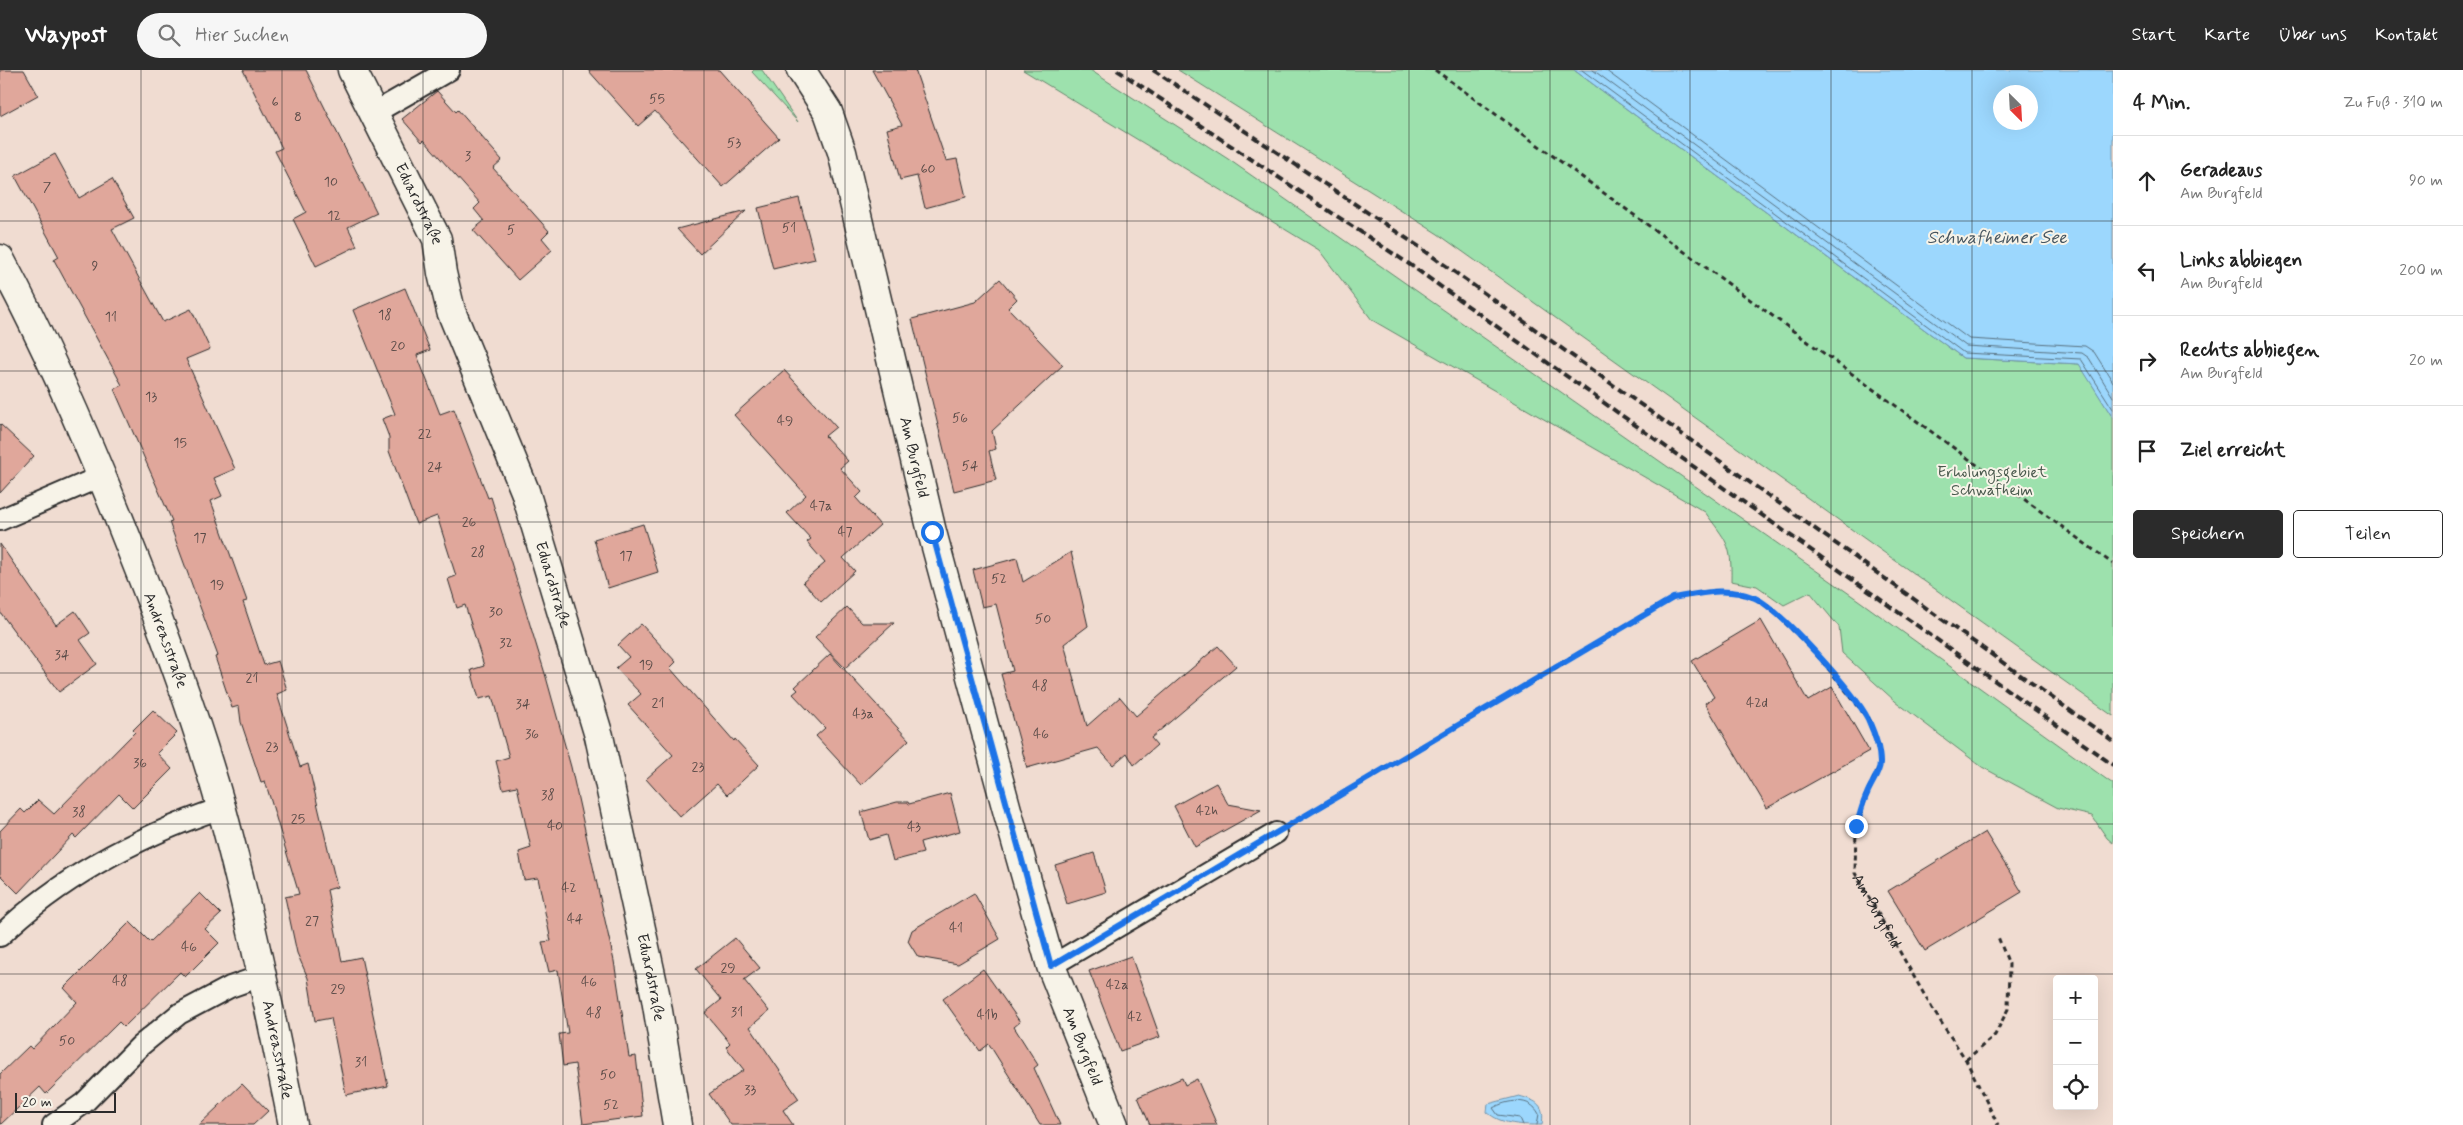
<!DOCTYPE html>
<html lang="de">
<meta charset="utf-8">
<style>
:root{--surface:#fff;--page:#f6f6f6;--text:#222;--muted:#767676;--line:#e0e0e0;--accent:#2b2b2b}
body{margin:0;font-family:Mynerve,sans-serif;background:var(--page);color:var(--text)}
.controls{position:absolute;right:15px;bottom:15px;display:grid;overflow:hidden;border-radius:5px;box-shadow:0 5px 20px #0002}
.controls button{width:45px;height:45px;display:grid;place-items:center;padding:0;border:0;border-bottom:1px solid var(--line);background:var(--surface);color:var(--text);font:25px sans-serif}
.compass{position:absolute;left:1993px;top:15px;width:45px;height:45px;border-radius:50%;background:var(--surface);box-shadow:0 5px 20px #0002;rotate:156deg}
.scale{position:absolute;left:15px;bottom:12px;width:101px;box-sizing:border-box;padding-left:5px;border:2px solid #2b2b2b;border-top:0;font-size:14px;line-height:18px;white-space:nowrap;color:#2b2b2b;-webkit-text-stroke:4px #f7f3e8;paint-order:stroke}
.stop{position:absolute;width:15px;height:15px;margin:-11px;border:4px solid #1a73e8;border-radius:50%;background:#fff}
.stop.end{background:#1a73e8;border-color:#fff;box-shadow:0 1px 5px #0008}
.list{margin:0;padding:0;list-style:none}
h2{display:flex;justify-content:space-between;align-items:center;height:65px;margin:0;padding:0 20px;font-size:21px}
h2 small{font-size:16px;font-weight:400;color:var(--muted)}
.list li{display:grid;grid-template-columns:32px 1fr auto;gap:15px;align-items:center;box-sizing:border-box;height:90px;padding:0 20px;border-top:1px solid var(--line)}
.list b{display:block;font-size:19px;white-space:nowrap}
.list p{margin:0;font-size:16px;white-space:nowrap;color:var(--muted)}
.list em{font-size:16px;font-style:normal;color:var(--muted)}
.actions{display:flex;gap:10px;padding:15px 20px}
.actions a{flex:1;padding:11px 0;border:1px solid var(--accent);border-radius:5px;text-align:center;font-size:18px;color:var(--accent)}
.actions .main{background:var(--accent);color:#fff}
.icon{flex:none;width:28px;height:28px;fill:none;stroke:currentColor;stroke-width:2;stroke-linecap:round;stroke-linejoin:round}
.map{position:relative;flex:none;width:2113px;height:1055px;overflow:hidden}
header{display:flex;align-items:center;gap:30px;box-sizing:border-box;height:70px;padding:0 25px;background:var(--accent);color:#fff}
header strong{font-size:24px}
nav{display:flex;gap:28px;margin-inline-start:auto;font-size:18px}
.search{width:350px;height:45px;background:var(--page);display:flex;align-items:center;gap:12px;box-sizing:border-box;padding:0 18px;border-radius:28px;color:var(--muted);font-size:19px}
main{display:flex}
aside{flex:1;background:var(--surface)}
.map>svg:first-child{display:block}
</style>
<header>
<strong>Waypost</strong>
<div class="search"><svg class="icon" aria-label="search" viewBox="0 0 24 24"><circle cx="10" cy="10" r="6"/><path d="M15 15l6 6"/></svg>Hier suchen</div>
<nav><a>Start</a><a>Karte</a><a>Über uns</a><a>Kontakt</a></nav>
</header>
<main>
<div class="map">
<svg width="2113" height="1055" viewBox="0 0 2113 1055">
<rect width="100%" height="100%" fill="#f0dcd1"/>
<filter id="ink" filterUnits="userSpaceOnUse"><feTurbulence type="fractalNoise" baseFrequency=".02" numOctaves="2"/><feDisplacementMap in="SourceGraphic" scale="10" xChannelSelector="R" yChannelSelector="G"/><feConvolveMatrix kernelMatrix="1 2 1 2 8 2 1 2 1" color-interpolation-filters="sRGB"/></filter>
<g filter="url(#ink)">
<g fill="#9de1ad" stroke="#64866c">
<polygon points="754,0 762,0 798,52 752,2"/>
<path d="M1023,0h67l138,89 633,443 252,182v59l-6,-5 -15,-22 -34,-8 -76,-41 -87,-66 -53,-48 -3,-26 -29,-35 -26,13 -27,-19 -26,-5c1,-38 -5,-40 -26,-69l-333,-192 -53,-70z"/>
<polygon points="1178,0 1574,0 1963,288 2080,294 2113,348 2113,646 1438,164"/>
</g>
<g fill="#9cd7fd" stroke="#6f92a9" fill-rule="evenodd">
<path d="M1574,0h539v348l-34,-54 -116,-6zM2000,22h30v30h-30z"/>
<path d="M1519,1026c19,5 26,9 23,29 -19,0 -41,0 -55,-13l1,-8z"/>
</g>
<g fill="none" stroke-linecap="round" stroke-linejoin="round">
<g stroke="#58707f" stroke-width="1">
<polyline points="1582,0 1964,283 2081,289 2113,339"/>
<polyline points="1593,0 1966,276 2082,283 2089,288 2113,327"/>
<polyline points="1605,0 1969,269 2085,276 2094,282 2113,312"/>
<path d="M1523,1055l-3,-7 -22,-3 -5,-7c14,-8 37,-12 46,6l-2,11"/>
</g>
</g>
<g fill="#e0a79b" stroke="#2b2b2b">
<polygon points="0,0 24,0 38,25 0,46"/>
<polygon points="243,0 306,0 377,143 348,157 357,176 316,196 293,149 306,142 275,81 282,78"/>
<polygon points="588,0 719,0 779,68 723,117 655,41 638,56"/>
<polygon points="872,0 915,0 946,91 957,89 966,127 925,138 917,106 900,110 887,59 902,55"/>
<polygon points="437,21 456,42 458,40 502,90 493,98 549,161 542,168 552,180 518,210 473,160 484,151 474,139 480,133 424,70 422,72 402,49"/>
<polygon points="55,84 79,128 112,109 134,148 112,159 163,252 191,239 210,279 186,289 235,399 214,408 222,426 211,431 247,531 243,532 264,595 278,591 287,620 277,624 300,697 308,694 337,817 327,820 342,891 361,887 388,1016 346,1025 331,948 315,951 308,908 297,883 285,827 299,824 265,711 261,712 241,652 239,636 232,638 215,587 218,586 169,452 172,451 114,319 122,315 54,190 59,187 15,106"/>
<polygon points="799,128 815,189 773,199 758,138"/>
<polygon points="746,141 700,184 677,159"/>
<polygon points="1000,209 1017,229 1008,238 1063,295 992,361 996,379 989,381 996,410 954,421 912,249 975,232"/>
<polygon points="405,218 430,280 417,285 440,344 454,339 488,428 491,427 546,607 571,697 614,891 629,987 636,986 643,1046 583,1054 575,994 563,996 559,964 568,963 558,900 549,902 542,872 551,871 538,808 524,810 519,782 531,778 517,716 503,719 496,691 509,687 492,626 479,629 471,600 484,596 465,535 457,538 448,509 456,506 437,446 416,454 389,381 389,367 382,349 395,344 353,240"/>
<polygon points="784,300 836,357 825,366 848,391 840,398 862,422 856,428 880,455 843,488 855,501 821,532 803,512 825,493 807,472 811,469 787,443 806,425 734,345"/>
<polygon points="0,354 34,386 0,423"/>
<polygon points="643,454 658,502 608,518 594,469"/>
<polygon points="0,474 56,555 75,541 90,563 80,570 97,594 59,622 0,542"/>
<polygon points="1071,482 1088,556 1064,574 1087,656 1120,627 1136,646 1218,576 1236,596 1151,668 1157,675 1134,695 1127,683 1113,695 1098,678 1027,698 1001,604 1013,601 996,534 982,537 973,500 1017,488 1023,512"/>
<polygon points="847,537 862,553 894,553 845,598 815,567"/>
<polygon points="1761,550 1808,631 1832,617 1869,681 1767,738 1705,633 1714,627 1692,591"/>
<polygon points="641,554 676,592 670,598 734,671 735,669 759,695 727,725 717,714 680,747 646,709 673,685 628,635 641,624 616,598 629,587 618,575"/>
<polygon points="830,584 909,670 861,715 816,666 825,658 793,624 798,620 795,617"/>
<polygon points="153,640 177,663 157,683 172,699 133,738 119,724 76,768 73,765 18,823 0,805 0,761 21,739 25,743 38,730 54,744 135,662 133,660"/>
<polygon points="1216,713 1228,734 1261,740 1195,777 1174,736"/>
<polygon points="950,723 960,761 920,772 923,783 893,791 886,765 869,770 861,742 897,732 908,732 909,734"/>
<polygon points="1985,762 2022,822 1925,881 1888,821"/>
<polygon points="1094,783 1106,822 1067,834 1055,795"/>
<polygon points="200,823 221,844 205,859 219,873 185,907 180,902 124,957 119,952 46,1024 40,1017 0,1055 0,1004 29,976 32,979 77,932 64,918 130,852 150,872"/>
<polygon points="974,823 1000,869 958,894 918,887 908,871 912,860"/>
<polygon points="735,868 760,898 744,910 769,941 750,957 799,1029 783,1040 793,1055 731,1055 709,1024 744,1000 726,977 730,973 705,943 721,930 696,899"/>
<polygon points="1131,886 1160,967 1120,981 1089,901"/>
<polygon points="983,899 1020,952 1014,957 1038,995 1034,998 1060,1055 1040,1055 989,974 980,981 943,929"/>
<polygon points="1182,1008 1185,1015 1197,1009 1217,1055 1150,1055 1138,1027"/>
<polygon points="242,1014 268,1041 253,1055 199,1055"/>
</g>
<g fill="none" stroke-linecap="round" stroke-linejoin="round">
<defs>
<g id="lane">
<polyline points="374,43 449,0"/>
<polyline points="0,450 102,406"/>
<path d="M0,866c63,-61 139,-100 221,-128"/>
<polyline points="1051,896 1276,763"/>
<polyline points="53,1055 84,1033 140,976 179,944 230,917 264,905"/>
</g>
<g id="street">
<path id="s2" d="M352,0l85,169 5,34 9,38 74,180 74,245 56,257 22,132"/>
<path id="s3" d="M801,0l27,42 14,40 90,380 75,278 44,156 63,159"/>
<path id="s4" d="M0,189c50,93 92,191 131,290 34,85 66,172 91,261 28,104 50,209 71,315"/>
</g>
</defs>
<use href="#lane" stroke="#2b2b2b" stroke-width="24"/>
<use href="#street" stroke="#2b2b2b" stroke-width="31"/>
<g stroke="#2b2b2b" stroke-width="3" stroke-dasharray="5 4" stroke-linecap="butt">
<polyline points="1435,0 2113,494"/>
<path id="s1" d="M1298,750l375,-222 41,-7 19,1 22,6 18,12 43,43 52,65 11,31 1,16 -14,31 -10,31 -1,46 78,137 33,50 32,65"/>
<polyline points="1966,990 1995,965 2008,939 2009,894 1998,867"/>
</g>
<use href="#lane" stroke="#f7f3e8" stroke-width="20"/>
<use href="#street" stroke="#f7f3e8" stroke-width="28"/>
<g stroke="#2b2b2b" stroke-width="4" stroke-dasharray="8 4" stroke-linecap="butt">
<polyline points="1117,0 1409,194 2113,695"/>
<polyline points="1153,0 1418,176 2113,671"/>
</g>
</g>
</g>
<g fill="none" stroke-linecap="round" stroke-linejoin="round" filter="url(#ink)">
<path stroke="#1a73e8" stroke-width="6" d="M932,462l119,434 622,-368c28,-5 55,-12 82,0 26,12 100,95 113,121 6,13 12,30 12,44 0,10 -10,22 -13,31 -5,10 -7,22 -11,32"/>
</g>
<path fill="none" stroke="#2b2b2b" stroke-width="1" stroke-opacity="0.55" d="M141,0v1055M282,0v1055M423,0v1055M563,0v1055M704,0v1055M845,0v1055M986,0v1055M1127,0v1055M1268,0v1055M1409,0v1055M1550,0v1055M1690,0v1055M1831,0v1055M1972,0v1055M0,151h2113M0,301h2113M0,452h2113M0,603h2113M0,754h2113M0,904h2113"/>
<g text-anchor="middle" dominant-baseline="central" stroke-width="4" stroke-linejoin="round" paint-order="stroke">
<g font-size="14" fill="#584a47">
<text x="657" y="29">55</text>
<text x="275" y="32">6</text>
<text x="298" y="47">8</text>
<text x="734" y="73">53</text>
<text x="468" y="86">3</text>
<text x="928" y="99">60</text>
<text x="331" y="112">10</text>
<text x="47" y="117">7</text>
<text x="334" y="146">12</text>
<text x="789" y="158">51</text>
<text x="511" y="160">5</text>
<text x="95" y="196">9</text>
<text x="385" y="245">18</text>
<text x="111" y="247">11</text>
<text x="398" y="276">20</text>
<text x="151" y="327">13</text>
<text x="960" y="348">56</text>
<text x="785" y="351">49</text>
<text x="425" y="364">22</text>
<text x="180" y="373">15</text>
<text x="970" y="396">54</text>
<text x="435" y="397">24</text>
<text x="821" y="436">47a</text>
<text x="469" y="452">26</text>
<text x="845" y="462">47</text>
<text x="200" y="468">17</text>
<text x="478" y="482">28</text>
<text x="626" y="486">17</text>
<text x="999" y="509">52</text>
<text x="217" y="515">19</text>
<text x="496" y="542">30</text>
<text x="1043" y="549">50</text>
<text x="506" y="573">32</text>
<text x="62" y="585">34</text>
<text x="646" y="595">19</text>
<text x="252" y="608">21</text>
<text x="1040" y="616">48</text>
<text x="658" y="633">21</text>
<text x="1757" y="633">42d</text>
<text x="523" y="634">34</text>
<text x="863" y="644">43a</text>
<text x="532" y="664">36</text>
<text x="1041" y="664">46</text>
<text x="272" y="677">23</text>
<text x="140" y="693">36</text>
<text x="698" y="697">23</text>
<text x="548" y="725">38</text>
<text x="1207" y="741">42h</text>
<text x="79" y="742">38</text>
<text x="298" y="749">25</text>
<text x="555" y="756">40</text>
<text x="914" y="757">43</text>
<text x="569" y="818">42</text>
<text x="575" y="849">44</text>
<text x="312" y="851">27</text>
<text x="956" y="858">41</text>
<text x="189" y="877">46</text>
<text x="728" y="898">29</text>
<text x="120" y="911">48</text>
<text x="589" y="912">46</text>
<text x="1117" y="915">42a</text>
<text x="338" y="919">29</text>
<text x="737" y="942">31</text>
<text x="594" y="943">48</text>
<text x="987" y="945">41b</text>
<text x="1135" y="947">42</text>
<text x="67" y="971">50</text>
<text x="361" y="992">31</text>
<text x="608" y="1005">50</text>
<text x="750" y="1020">33</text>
<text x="611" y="1035">52</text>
</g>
<g font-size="16" fill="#2b2b2b" stroke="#f7f3e8">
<text stroke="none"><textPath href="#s2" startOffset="150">Eduardstraße</textPath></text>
<text stroke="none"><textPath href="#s3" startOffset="406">Am Burgfeld</textPath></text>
<text stroke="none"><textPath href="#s2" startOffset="555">Eduardstraße</textPath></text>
<text stroke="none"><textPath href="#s4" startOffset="416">Andreasstraße</textPath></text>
<text stroke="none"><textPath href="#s1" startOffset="890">Am Burgfeld</textPath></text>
<text stroke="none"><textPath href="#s2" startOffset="960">Eduardstraße</textPath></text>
<text stroke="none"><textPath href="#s3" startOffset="1019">Am Burgfeld</textPath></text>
<text stroke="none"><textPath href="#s4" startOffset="841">Andreasstraße</textPath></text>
</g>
<g font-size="16" fill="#48584c" stroke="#f7f3e8">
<text x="1992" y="402">Erholungsgebiet<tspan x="1992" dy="18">Schwafheim</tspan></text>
</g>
<g font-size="18" font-style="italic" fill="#475660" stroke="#f7f3e8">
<text x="1997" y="168">Schwafheimer See</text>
</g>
</g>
</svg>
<div class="controls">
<button>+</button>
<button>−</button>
<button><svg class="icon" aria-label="locate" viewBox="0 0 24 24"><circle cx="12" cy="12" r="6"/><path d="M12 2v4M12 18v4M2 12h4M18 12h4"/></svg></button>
</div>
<svg class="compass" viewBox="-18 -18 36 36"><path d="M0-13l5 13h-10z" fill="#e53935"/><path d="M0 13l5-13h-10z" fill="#767676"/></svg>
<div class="scale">20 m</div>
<div class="stop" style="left:932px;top:462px"></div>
<div class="stop end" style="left:1856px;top:756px"></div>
</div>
<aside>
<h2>4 Min.<small>Zu Fuß · 310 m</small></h2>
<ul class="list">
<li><svg class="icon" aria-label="ahead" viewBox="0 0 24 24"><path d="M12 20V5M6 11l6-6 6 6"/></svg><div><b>Geradeaus</b><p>Am Burgfeld</p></div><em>90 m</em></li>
<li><svg class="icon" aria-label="left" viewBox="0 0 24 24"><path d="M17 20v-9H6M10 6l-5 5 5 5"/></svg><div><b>Links abbiegen</b><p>Am Burgfeld</p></div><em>200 m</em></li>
<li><svg class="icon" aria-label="right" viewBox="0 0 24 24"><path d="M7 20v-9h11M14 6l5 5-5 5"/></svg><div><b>Rechts abbiegen</b><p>Am Burgfeld</p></div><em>20 m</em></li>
<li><svg class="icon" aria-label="arrive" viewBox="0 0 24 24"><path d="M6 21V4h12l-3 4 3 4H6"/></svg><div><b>Ziel erreicht</b></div></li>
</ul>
<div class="actions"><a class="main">Speichern</a><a>Teilen</a></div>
</aside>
</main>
